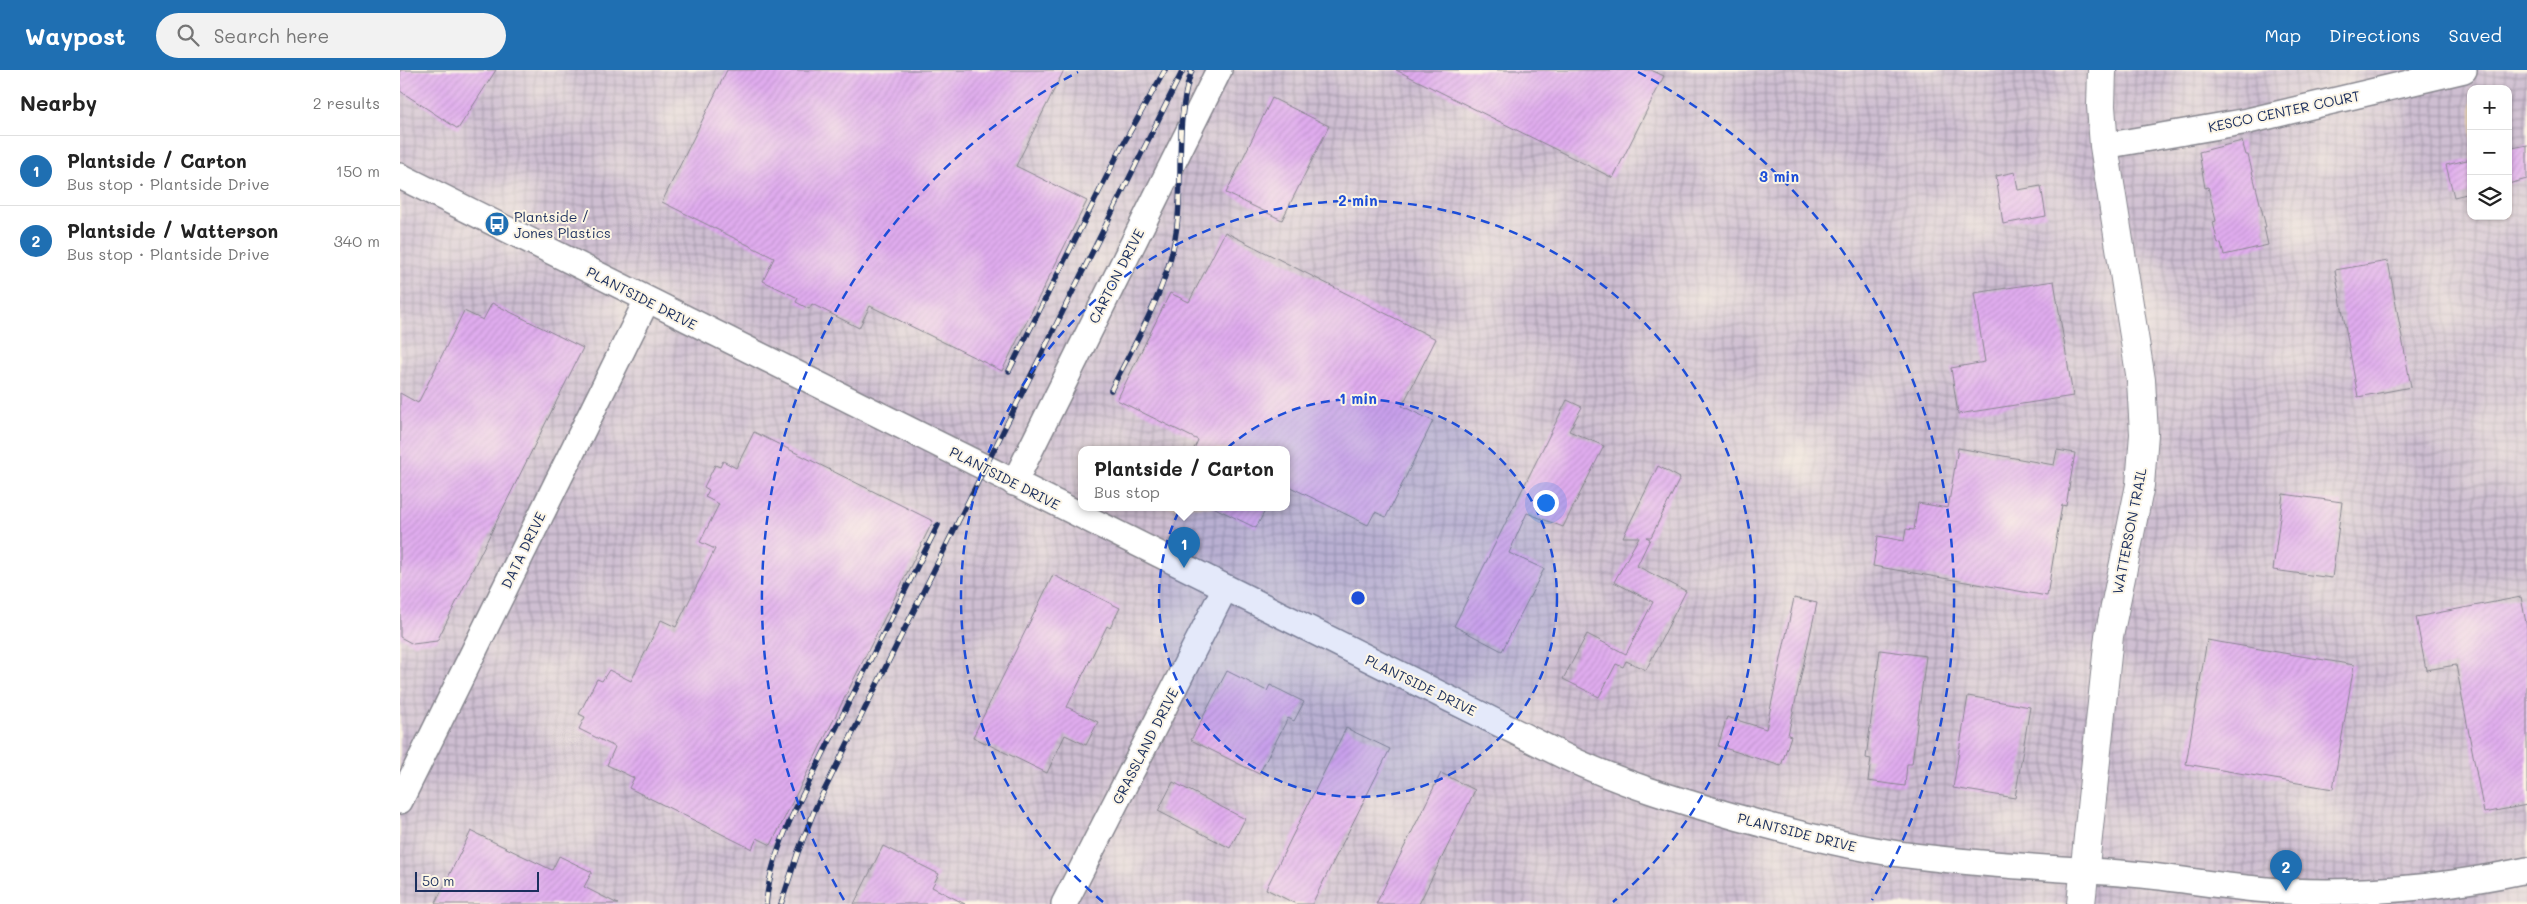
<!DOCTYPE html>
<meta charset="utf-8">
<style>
:root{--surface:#fff;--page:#f2f2f2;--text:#222;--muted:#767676;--line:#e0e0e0;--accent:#1f6fb2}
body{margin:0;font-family:Mali,sans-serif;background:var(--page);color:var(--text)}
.controls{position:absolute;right:15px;top:15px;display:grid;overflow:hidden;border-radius:10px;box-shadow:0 1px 4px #0004}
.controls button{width:45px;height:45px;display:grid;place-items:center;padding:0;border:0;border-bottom:1px solid var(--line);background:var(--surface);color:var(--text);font:25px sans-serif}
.scale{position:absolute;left:15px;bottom:12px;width:124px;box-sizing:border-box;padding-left:5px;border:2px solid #1b2f5e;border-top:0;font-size:14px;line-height:18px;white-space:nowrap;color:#1b2f5e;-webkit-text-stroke:4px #fcf5e5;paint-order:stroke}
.you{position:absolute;left:1145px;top:432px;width:18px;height:18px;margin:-12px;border:4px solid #fff;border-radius:50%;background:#1a73e8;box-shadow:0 0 0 8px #1a73e833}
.badge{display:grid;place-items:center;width:32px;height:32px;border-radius:50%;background:var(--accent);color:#fff;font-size:16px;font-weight:700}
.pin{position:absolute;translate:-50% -41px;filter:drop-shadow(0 1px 2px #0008)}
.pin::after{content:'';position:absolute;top:26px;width:18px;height:15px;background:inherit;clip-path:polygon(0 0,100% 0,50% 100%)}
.popup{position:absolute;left:678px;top:376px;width:212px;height:65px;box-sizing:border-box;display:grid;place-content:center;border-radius:10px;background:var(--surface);filter:drop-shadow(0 1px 4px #0005);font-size:16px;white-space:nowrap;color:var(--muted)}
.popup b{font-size:19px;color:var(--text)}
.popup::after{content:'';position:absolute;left:50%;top:100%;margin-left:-10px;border:10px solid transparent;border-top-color:var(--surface)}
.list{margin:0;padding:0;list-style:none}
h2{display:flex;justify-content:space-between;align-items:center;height:65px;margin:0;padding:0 20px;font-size:21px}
h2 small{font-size:16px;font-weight:400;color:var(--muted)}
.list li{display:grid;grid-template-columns:32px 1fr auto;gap:15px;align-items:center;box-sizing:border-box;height:70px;padding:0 20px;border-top:1px solid var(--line)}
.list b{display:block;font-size:19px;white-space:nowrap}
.list p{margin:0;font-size:16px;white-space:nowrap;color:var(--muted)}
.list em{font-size:16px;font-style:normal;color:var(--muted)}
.icon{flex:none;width:28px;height:28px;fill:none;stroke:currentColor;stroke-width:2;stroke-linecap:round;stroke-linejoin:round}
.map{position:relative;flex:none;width:2127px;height:834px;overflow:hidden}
header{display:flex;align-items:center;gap:30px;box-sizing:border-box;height:70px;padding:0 25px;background:var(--accent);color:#fff}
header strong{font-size:24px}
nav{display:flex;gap:28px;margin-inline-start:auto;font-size:18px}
.search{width:350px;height:45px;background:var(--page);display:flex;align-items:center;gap:12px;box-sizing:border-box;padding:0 18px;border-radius:28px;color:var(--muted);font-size:19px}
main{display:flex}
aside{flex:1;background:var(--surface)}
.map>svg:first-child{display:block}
</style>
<header>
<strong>Waypost</strong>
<div class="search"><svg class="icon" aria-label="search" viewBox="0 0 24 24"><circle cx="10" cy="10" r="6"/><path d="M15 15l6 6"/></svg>Search here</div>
<nav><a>Map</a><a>Directions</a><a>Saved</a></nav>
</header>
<main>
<aside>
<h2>Nearby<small>2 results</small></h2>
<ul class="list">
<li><span class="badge">1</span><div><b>Plantside / Carton</b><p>Bus stop · Plantside Drive</p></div><em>150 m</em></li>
<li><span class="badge">2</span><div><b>Plantside / Watterson</b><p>Bus stop · Plantside Drive</p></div><em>340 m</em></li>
</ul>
</aside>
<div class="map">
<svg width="2127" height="834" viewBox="0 0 2127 834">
<defs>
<pattern id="industrial-grid" width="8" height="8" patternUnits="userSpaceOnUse" patternTransform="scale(1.25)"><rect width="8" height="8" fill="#cebed1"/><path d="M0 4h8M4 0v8" fill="none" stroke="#a69bad"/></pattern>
<pattern id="building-hatch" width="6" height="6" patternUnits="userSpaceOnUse" patternTransform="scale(1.25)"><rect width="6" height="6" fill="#e0acee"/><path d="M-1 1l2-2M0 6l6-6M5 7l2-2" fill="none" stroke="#c094ce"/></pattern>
</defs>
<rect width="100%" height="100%" fill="#fcf5e5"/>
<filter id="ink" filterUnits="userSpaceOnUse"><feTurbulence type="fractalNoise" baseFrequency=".02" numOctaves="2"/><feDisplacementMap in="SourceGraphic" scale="10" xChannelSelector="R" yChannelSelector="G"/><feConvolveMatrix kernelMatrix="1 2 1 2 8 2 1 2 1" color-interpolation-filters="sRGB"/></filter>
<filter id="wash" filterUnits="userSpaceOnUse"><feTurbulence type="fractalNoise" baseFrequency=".0096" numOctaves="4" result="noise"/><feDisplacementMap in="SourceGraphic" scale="20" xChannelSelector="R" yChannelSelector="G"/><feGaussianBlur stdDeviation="1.12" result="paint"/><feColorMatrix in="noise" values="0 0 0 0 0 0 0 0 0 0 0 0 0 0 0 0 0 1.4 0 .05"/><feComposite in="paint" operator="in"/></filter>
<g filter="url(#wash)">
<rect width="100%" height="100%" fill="#f3ddbf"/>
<path fill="url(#industrial-grid)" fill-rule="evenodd" d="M0,0h2127v834h-2127zM2071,19h37v127h-37zM682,379h204v58h-204z"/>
<g id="blocks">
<g fill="url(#building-hatch)">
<polygon points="0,0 96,0 58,59 0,21"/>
<polygon points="327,0 664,0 616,96 687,131 602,301 470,236 459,258 412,234 409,239 396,232 398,228 363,211 374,188 262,132"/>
<polygon points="996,0 1251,0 1264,6 1213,108"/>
<polygon points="872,28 929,56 882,150 826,123"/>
<polygon points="1842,71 1846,85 1848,85 1866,157 1864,157 1868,175 1824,185 1821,173 1818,174 1813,152 1816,151 1808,117 1805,118 1799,82"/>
<polygon points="2127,75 2127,109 2108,114 2108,79"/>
<polygon points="2071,89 2071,123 2054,127 2046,95"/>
<polygon points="1615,102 1618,120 1641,116 1646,146 1603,154 1596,106"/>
<polygon points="825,162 1036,269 1002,336 1033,351 986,447 975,442 968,455 886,415 886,379 794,379 798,370 717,330 770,223 789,232"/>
<polygon points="1988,191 2011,317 1958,327 1935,200"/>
<polygon points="1654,211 1673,326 1558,344 1551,298 1585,292 1574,223"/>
<polygon points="92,233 183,278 37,571 13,574 0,567 0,323 18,333 64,241 83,250"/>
<polygon points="1167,330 1182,337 1169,361 1204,376 1163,457 1127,443 1121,456 1109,483 1144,499 1102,581 1054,556"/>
<polygon points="354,362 533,451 371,775 357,768 352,779 229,718 234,708 207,695 215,677 179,659 185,647 179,644 197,609 202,611 209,600 231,611 261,550 276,557 315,479 300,472 319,434 305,427 309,420 304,417 315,395 320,397 323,391 336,398"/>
<polygon points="1558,378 1654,395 1657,380 1675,383 1666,436 1662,435 1647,526 1473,496 1478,466 1504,471 1506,459 1514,460 1518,433 1548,438"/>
<polygon points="1258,396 1280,408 1251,467 1246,467 1250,469 1237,496 1286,521 1246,600 1226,591 1223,597 1216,594 1199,627 1163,609 1187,564 1226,584 1253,532 1214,512 1239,467 1223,467"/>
<polygon points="1883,424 1942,432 1932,508 1873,500"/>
<polygon points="813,437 867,437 856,458"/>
<polygon points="653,505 720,538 710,558 707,556 667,637 698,652 686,675 665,665 647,703 573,667"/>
<polygon points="2121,527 2127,558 2127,735 2084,743 2056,595 2026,600 2016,547"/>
<polygon points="1394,528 1417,533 1388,665 1391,666 1381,696 1318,676 1327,647 1366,659"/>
<polygon points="1807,570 1954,595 1933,719 1786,694"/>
<polygon points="1480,580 1526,586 1512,694 1507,694 1505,716 1468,711 1471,689 1466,688"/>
<polygon points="827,601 867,621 870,615 904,632 894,651 888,648 859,704 791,670"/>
<polygon points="1568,626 1630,637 1615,728 1553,718"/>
<polygon points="946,658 990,679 912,834 896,834 866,819"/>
<polygon points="1041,703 1075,720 1067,737 1019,834 976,834"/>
<polygon points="773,712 845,749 830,778 758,741"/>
<polygon points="71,761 152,800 159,786 192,802 184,817 218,834 35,834"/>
<polygon points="483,776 539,804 532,817 565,834 454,834"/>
</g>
</g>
</g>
<g filter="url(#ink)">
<use href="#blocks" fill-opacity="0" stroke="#87868e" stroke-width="1"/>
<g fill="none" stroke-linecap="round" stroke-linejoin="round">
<defs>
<g id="minor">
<polyline points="1704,76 1848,51 2064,0"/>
<path d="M0,106l1164,580c56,27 113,44 172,61 54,15 108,29 163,37 74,10 148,14 221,19 56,4 111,16 167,18 82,4 160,-4 240,-21"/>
<polyline points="614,413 819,0"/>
<polyline points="0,731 247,230"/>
<polyline points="664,834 825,518"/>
</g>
<polyline id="major" points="1681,834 1709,566 1740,415 1744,364 1741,310 1704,76 1701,36 1702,0"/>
</defs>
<use href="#minor" stroke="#87868e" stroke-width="28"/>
<use href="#major" stroke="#87868e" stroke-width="30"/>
<use href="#minor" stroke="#fff" stroke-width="25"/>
<use href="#major" stroke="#fff" stroke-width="28"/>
<defs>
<g id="rail">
<polyline points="609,301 722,76 765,0"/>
<path d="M711,320c29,-57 61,-108 67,-173 5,-49 -3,-99 14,-147"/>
<path d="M366,834c3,-32 13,-59 26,-88l146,-291"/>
<polyline points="381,834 398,782 415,739 783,0"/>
</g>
</defs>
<use href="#rail" stroke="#1b2f5e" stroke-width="5.5"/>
<use href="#rail" stroke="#fcf5e5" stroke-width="4" stroke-dasharray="11" stroke-linecap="butt"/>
</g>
</g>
<circle cx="958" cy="528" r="199" fill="#1d4ed8" fill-opacity=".12"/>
<g fill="none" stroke="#1d4ed8" stroke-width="2.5" stroke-dasharray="9 6">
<circle cx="958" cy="528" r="199"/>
<path d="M703 832A397 397 0 1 1 1213 832"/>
<path d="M444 830A596 596 0 0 1 678 2M1238 2A596 596 0 0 1 1472 830"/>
</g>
<defs>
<symbol id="bus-disc" viewBox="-11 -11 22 22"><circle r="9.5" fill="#1f6fb2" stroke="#fcf5e5"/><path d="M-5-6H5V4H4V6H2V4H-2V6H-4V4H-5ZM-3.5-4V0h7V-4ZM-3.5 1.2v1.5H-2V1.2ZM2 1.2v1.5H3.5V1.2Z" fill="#fff"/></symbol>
</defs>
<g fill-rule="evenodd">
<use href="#bus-disc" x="83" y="140" width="28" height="28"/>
</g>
<g text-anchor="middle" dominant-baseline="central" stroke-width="4" stroke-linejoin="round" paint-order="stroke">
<g font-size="14" fill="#1b2f5e" stroke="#fcf5e5">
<text transform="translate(1884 41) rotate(-12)">KESCO CENTER COURT</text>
<text transform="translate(716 206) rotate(-63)">CARTON DRIVE</text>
<text transform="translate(242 228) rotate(27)">PLANTSIDE DRIVE</text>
<text transform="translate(605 408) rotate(27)">PLANTSIDE DRIVE</text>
<text transform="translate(1729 461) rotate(-79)">WATTERSON TRAIL</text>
<text transform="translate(123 480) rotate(-64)">DATA DRIVE</text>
<text transform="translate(1021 615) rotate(26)">PLANTSIDE DRIVE</text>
<text transform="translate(745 676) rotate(-63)">GRASSLAND DRIVE</text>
<text transform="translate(1397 762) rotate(14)">PLANTSIDE DRIVE</text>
</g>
<g font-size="14" fill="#1b2f5e" stroke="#fcf5e5" text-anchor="start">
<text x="114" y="146">Plantside /<tspan x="114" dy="16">Jones Plastics</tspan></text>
</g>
</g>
<circle cx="958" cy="528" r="8" fill="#1d4ed8" stroke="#fcf5e5" stroke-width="2.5"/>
<g font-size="15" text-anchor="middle" font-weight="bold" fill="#1d4ed8" stroke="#fcf5e5" stroke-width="4" stroke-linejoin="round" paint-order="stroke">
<text x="1379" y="112">3 min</text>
<text x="958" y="136">2 min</text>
<text x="958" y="334">1 min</text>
</g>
</svg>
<div class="controls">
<button>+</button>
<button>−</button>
<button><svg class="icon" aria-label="layers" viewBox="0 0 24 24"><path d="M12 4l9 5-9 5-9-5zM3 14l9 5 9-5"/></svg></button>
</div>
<div class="scale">50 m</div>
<div class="you"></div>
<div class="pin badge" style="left:784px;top:498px">1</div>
<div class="popup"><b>Plantside / Carton</b>Bus stop</div>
<div class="pin badge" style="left:1886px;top:821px">2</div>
</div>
</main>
